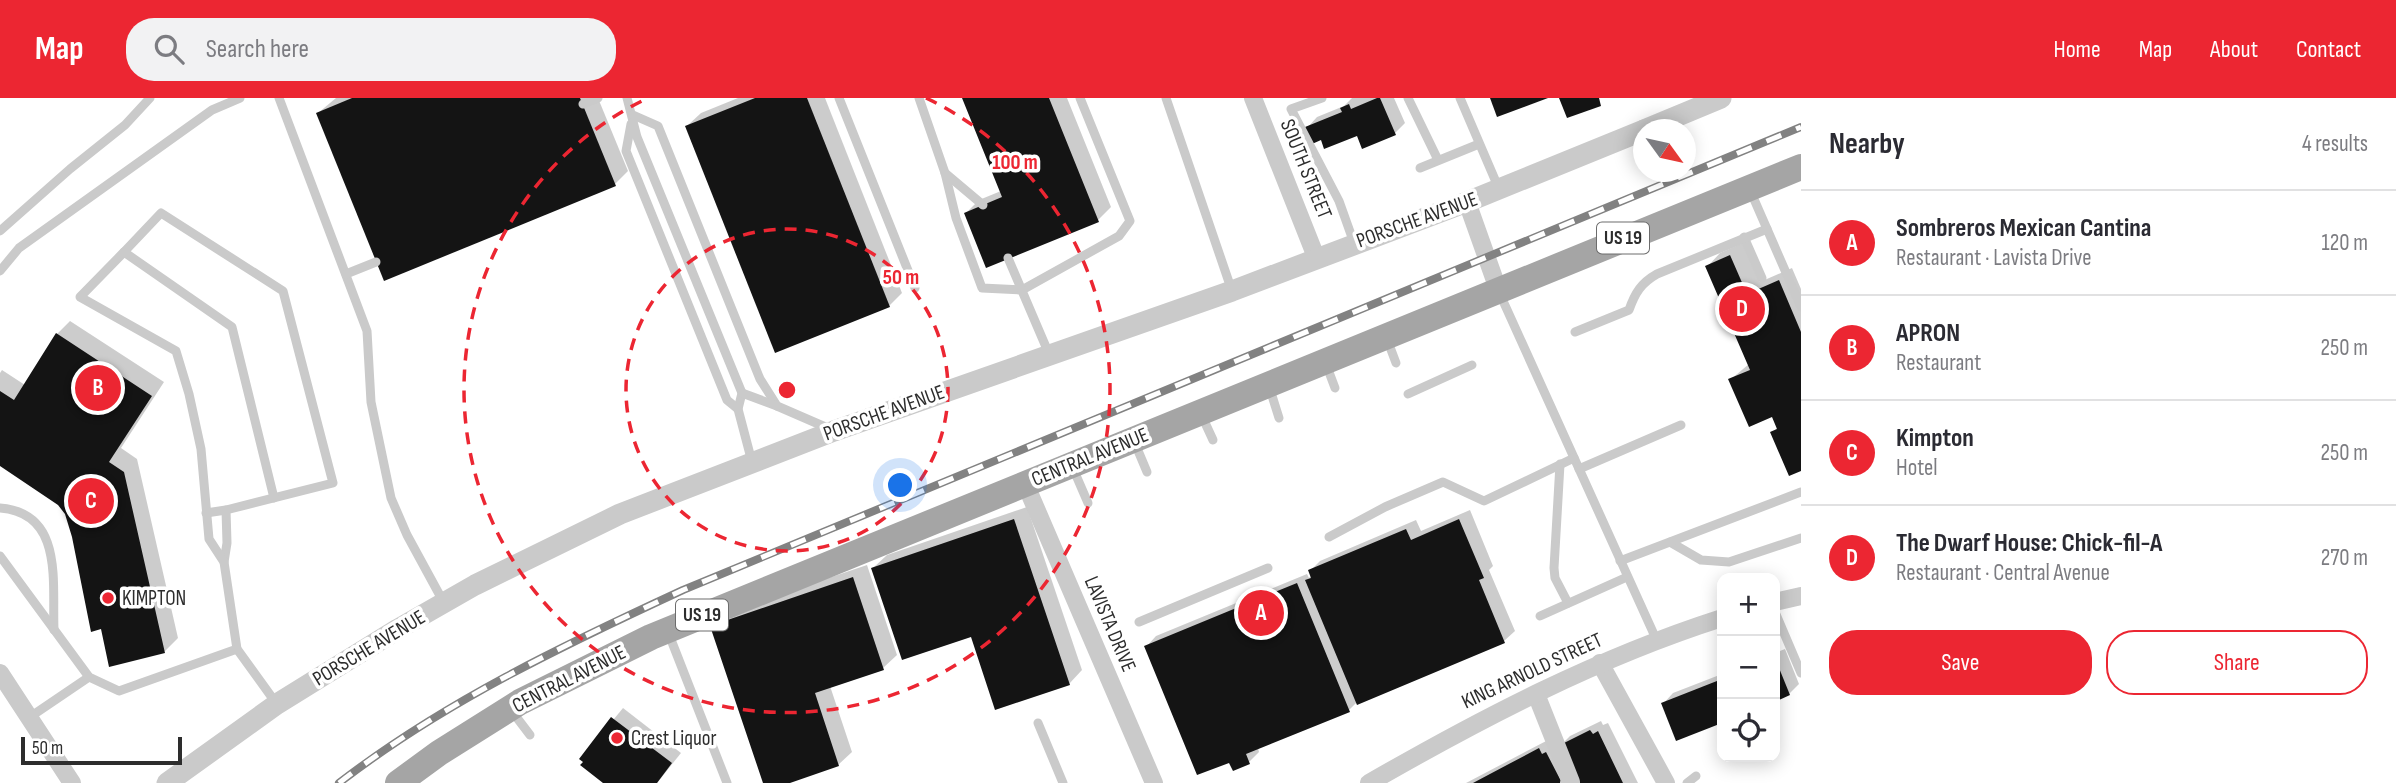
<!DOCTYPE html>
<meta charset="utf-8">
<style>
:root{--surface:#fff;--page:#f2f2f3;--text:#2b2b33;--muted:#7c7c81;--line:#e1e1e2;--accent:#ec2632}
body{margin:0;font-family:"Sofia Sans Condensed",sans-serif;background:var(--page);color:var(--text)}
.controls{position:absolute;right:21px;bottom:21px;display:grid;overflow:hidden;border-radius:14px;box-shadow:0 4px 18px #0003}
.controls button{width:63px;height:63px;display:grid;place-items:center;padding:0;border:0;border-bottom:2px solid var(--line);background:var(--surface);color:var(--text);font:35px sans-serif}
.compass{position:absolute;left:1633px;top:21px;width:63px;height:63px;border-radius:50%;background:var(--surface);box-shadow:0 4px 18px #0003;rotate:123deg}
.scale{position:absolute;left:21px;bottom:18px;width:161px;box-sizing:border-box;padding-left:7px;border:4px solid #2d2d2d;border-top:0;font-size:19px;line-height:24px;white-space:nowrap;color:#2d2d2d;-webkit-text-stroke:5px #fff;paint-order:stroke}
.you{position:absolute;left:901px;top:388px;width:24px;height:24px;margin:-18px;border:5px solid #fff;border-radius:50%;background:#1a73e8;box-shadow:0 0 0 10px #1a73e833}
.badge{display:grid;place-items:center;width:46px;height:46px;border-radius:50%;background:var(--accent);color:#fff;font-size:23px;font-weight:700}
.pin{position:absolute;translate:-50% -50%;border:4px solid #fff;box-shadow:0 2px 7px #0006}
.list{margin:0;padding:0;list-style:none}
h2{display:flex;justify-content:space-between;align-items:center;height:91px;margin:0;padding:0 28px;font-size:30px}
h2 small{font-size:23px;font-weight:400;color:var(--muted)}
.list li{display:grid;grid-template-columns:46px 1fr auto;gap:21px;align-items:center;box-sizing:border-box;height:105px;padding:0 28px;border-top:2px solid var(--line)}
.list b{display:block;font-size:26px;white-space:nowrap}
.list p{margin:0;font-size:23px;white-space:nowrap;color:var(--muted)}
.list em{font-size:23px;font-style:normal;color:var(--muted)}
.actions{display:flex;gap:14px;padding:21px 28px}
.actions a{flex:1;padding:16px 0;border:2px solid var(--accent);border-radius:28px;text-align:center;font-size:24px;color:var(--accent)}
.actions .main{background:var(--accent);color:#fff}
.icon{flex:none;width:38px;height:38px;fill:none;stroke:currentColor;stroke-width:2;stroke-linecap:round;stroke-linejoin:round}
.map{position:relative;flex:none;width:1801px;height:685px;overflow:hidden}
header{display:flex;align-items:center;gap:42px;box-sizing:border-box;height:98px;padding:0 35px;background:var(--accent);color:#fff}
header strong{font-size:33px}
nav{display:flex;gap:38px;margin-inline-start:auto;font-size:24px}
.search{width:490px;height:63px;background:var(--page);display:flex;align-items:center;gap:18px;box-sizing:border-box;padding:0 24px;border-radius:28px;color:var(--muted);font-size:26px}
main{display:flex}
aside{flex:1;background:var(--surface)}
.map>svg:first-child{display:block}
</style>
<header>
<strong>Map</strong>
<div class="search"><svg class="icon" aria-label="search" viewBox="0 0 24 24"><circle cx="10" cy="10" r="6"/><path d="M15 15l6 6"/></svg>Search here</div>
<nav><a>Home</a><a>Map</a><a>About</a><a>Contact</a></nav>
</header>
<main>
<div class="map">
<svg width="1801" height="685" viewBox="0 0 1801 685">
<rect width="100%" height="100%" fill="#fff"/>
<g fill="#0003">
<polygon points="336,0 598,0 628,73 615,86 318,15"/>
<polygon points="738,0 825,0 902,195 889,208 687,28 701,15"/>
<polygon points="964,0 1067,0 1111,109 1098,122 966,115 979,102 1001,93"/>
<polygon points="1352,0 1394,0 1405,25 1395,35 1358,35 1322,39 1307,30 1317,19 1344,8"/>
<polygon points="1743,145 1760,184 1792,170 1801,191 1801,371 1772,335 1778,329 1772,317 1730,282 1749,266 1707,169 1720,155"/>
<polygon points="70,223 164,284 121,350 137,361 178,540 165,553 103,529 66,416 60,406 0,366 0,275 2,272 25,287 57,236"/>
<polygon points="1027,409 1082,572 1069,586 972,537 873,470 887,457"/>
<polygon points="1470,412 1493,468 1489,472 1515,533 1504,543 1358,603 1349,612 1258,650 1259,654 1249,664 1146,549 1156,538 1307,476 1309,480 1312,477 1310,473 1320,463 1416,422 1421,433"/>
<polygon points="867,467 897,557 883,570 830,588 852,654 838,667 785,685 765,685 712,528 725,515"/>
<polygon points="1785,551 1799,586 1789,596 1775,602 1775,555"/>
<polygon points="1722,576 1722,623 1677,641 1663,606 1673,595"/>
<polygon points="623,610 681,655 657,685 606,685 582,660"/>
<polygon points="1601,623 1603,627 1608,625 1638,685 1466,685 1550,641 1559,649 1570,638"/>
</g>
<g fill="#141414">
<polygon points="352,0 580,0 616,88 384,183 316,15"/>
<polygon points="755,0 807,0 890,209 775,255 685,28"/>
<polygon points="962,0 1049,0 1099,124 986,170 964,115 1002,99"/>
<polygon points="1377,0 1380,0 1396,37 1362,51 1357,38 1324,51 1321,42 1312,46 1305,29 1342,14 1340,10 1349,6 1351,11"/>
<polygon points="1490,0 1548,0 1497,19"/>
<polygon points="1559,0 1599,0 1601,8 1567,20"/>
<polygon points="1730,157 1747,196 1779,182 1801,234 1801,373 1789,378 1770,334 1777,331 1772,319 1749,329 1728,281 1750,272 1705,168"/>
<polygon points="56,235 152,298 109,364 124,374 165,555 109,569 101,531 91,534 72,439 65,416 58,407 0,368 0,293 14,302"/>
<polygon points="1014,421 1070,587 995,612 971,539 902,562 871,470"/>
<polygon points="1459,421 1484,480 1479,482 1505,545 1357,607 1305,482 1311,480 1308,472 1406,431 1411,442"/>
<polygon points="853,479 884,572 815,595 839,668 790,685 763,685 710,528"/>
<polygon points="1297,485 1350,614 1246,656 1250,666 1233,673 1229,665 1197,677 1144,548"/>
<polygon points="1775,560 1790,597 1775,604"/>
<polygon points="1722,581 1722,625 1676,643 1661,605"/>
<polygon points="611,619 672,665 657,685 603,685 580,667 583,664 579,661"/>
<polygon points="1590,632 1593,636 1598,633 1623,685 1577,685 1558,648"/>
<polygon points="1539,650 1542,656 1546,654 1562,685 1473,685"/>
</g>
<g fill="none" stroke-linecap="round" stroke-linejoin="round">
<g stroke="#cacaca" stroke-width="9">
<polyline points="279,0 367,233 371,304 391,400 407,437 444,505"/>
<polyline points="627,0 637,39 742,295 738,311 752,364"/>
<polyline points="839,0 915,190"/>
<polyline points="919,0 945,75 956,120 982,190 1022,192 1119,138 1130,123 1080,0"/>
<polyline points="1166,0 1232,193"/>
<polyline points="1322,0 1291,11 1339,103 1354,145"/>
<polyline points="1408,0 1438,62"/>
<polyline points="1460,0 1499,91"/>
<polyline points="583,6 598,0"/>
<polyline points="633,17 658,28 760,281 777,308 830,331"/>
<polyline points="631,26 626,53 727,302 738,311"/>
<polyline points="1420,70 1479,46"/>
<polyline points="945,75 983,107"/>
<polyline points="1750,92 1801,209"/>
<polyline points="0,133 70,71 125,27 150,0"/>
<polyline points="1744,139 1762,180"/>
<polyline points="124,154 161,115 283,193 333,385 226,412 227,445 224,464"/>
<polyline points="1008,160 1049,256"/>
<polyline points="0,173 19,150 212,12 240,0"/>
<polyline points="346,176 376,164"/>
<polyline points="1499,194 1657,543"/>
<path d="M1575,234l54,-22c6,-17 12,-27 28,-36l110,-45"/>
<polyline points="1387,241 1396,265"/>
<polyline points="1326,266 1335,290"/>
<polyline points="1269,288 1279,320"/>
<polyline points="742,295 777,308"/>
<polyline points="1408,296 1472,267"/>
<polyline points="1201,316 1213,342"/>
<polyline points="1134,343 1147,374"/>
<polyline points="1560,366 1554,470 1555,480 1568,505"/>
<polyline points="1072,368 1088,405"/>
<polyline points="1579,371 1681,327"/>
<polyline points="274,400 232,229 124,154 80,199 176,253 189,296 201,351 209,441 224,464 237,551 276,605"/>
<path d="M0,410c64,5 52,74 54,122"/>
<polyline points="206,415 226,412"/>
<polyline points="1329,439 1385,409 1443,384 1484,403 1574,360"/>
<polyline points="1670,444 1701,462 1729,464 1801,440"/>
<polyline points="0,458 89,579 119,593 237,551"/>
<polyline points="1620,463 1801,394"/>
<polyline points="1775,514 1801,575"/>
<polyline points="1540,518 1627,479"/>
<polyline points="1139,524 1268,470"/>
<polyline points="668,534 727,685"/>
<polyline points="511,612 530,637"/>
<polyline points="30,619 89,579"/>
<polyline points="1038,625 1063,685"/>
<polyline points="1687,685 1696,678"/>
</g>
<g stroke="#cacaca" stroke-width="18">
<polyline points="1253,0 1316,159"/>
<polyline points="1467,104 1499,194"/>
<polyline points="1025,385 1154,685"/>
<polyline points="1775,504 1801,498"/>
<polyline points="1600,565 1666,685"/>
<polyline points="0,575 72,685"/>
<polyline points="1536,596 1571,684 1569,685"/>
<path d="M1369,685c113,-65 228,-125 353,-165"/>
</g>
<g stroke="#cacaca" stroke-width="21">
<polyline points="1644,32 1721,0"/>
<polyline points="167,685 277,606 398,531 475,487 620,416 834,333 1232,193 1467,104 1644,32"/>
</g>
<polyline stroke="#a5a5a5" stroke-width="26" points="398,685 439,655 520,604 651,539 1801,69"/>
<defs>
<path id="rail" d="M339,685c105,-81 225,-138 344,-193l1118,-463"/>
</defs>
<use href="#rail" stroke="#828282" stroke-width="8"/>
<use href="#rail" stroke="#fff" stroke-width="5" stroke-dasharray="16" stroke-linecap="butt"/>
</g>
<g fill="none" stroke="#ec2632" stroke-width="3.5" stroke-dasharray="12 9">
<circle cx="787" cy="292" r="161"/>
<path d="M926 0A323 323 0 1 1 648 0"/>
</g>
<g fill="#ec2632" stroke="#fff" stroke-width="2.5">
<circle cx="108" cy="500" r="7"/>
<circle cx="617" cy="640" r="7"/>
</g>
<g text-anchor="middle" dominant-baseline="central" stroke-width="7" stroke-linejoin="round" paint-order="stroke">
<g fill="#fff" stroke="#6c6c6c" stroke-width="2">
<rect x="1597" y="124.5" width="52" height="31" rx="5"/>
<rect x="676" y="501.5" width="52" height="31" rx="5"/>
</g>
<g font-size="19" font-weight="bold" fill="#2d2d2d">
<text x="1623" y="140">US 19</text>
<text x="702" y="517">US 19</text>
</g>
<g font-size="21" fill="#2d2d2d" stroke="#fff">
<text transform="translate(1306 71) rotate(68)">SOUTH STREET</text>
<text transform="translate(1417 122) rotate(-20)">PORSCHE AVENUE</text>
<text transform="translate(884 315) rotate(-20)">PORSCHE AVENUE</text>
<text transform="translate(1090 359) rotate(-22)">CENTRAL AVENUE</text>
<text transform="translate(1110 526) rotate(67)">LAVISTA DRIVE</text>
<text transform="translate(369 550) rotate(-31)">PORSCHE AVENUE</text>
<text transform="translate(1532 573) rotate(-25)">KING ARNOLD STREET</text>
<text transform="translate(569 581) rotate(-27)">CENTRAL AVENUE</text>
</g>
<g font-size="21" fill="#2d2d2d" stroke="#fff" text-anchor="start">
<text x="122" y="500">KIMPTON</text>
<text x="631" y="640">Crest Liquor</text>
</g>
</g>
<circle cx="787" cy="292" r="10" fill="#ec2632" stroke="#fff" stroke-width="3.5"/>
<g font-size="21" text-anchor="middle" font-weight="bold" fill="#ec2632" stroke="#fff" stroke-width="7" stroke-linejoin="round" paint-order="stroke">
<text x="1015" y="71">100 m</text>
<text x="901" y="186">50 m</text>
</g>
</svg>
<div class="controls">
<button>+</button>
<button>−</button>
<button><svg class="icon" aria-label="locate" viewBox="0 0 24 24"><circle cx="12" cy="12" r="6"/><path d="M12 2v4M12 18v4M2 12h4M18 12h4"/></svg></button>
</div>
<svg class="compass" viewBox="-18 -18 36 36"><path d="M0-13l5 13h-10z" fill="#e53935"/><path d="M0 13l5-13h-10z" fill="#7c7c81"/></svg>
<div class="scale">50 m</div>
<div class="you"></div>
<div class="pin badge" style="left:1261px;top:515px">A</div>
<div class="pin badge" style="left:98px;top:290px">B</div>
<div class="pin badge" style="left:91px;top:403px">C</div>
<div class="pin badge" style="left:1742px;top:211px">D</div>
</div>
<aside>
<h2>Nearby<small>4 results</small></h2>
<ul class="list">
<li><span class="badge">A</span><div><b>Sombreros Mexican Cantina</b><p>Restaurant · Lavista Drive</p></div><em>120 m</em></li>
<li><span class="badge">B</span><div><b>APRON</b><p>Restaurant</p></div><em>250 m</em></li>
<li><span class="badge">C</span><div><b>Kimpton</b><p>Hotel</p></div><em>250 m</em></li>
<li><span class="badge">D</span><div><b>The Dwarf House: Chick-fil-A</b><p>Restaurant · Central Avenue</p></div><em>270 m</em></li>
</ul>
<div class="actions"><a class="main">Save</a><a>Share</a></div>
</aside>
</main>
